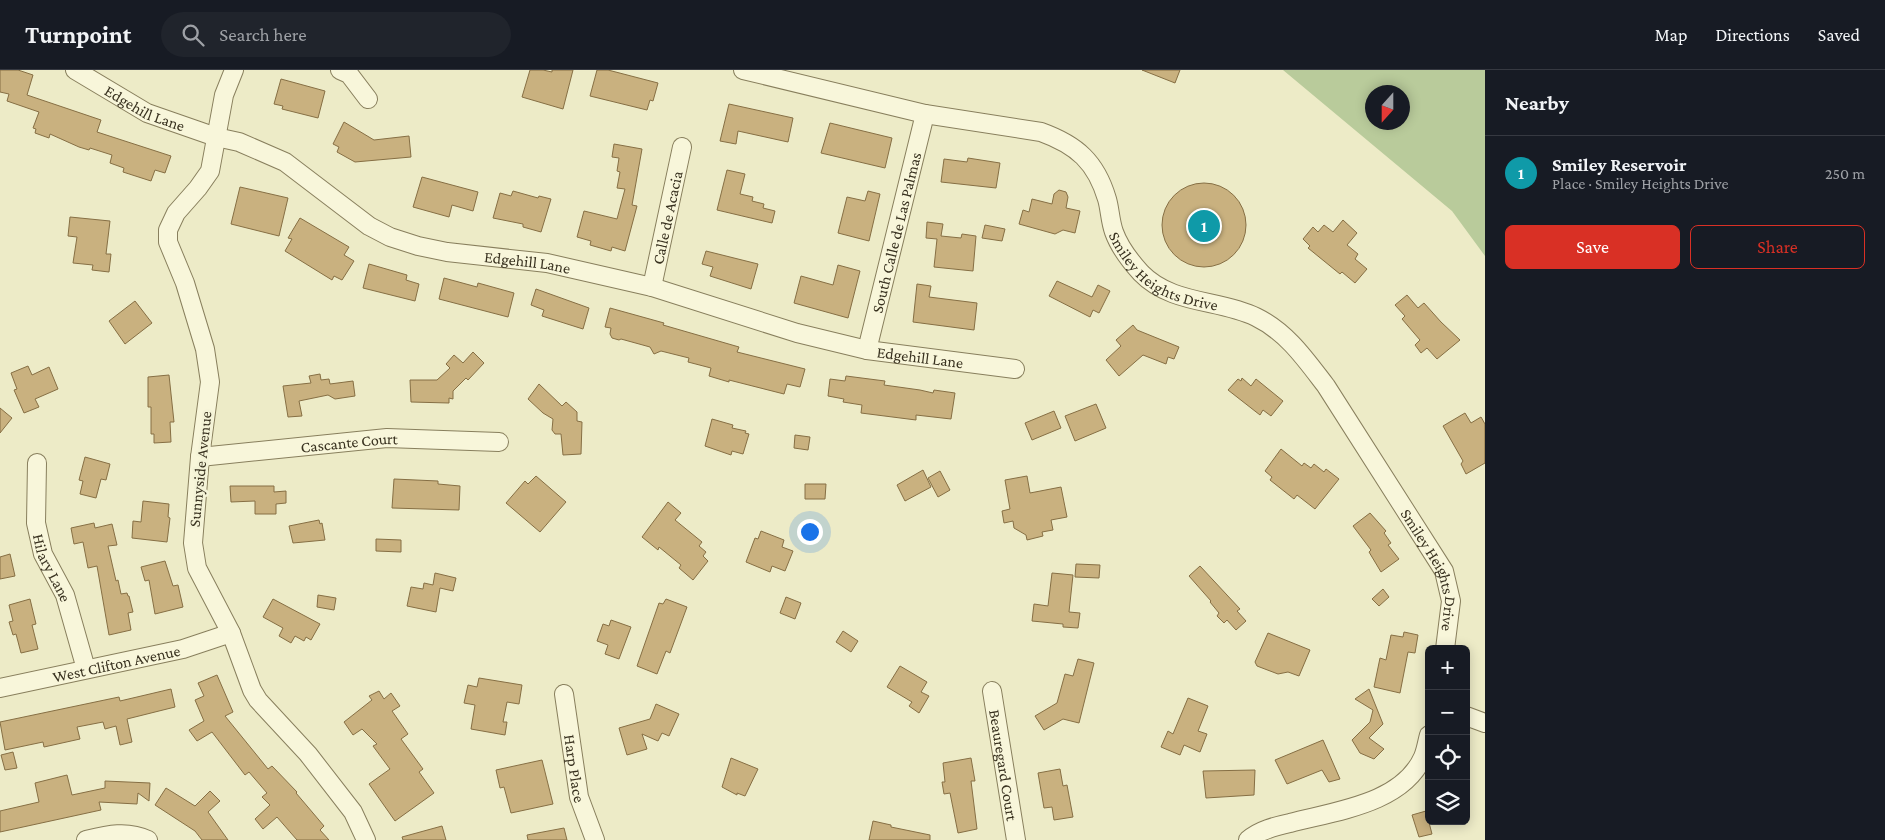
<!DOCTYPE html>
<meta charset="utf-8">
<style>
:root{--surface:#171b24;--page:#20242c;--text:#f1f3f6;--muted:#9ea1a6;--line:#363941;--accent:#d93025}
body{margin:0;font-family:"Crimson Pro",serif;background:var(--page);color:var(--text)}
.controls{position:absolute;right:15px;bottom:15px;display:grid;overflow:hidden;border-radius:8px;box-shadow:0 2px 12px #0003}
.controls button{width:45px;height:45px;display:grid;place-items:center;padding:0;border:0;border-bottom:1px solid var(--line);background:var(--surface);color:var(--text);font:25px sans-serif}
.compass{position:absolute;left:1365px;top:15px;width:45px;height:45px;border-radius:50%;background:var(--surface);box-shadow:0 2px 12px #0003;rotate:201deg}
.you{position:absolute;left:809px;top:461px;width:18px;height:18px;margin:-12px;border:4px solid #fff;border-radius:50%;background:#1a73e8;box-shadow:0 0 0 8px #1a73e833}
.badge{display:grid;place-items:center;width:32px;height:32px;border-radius:50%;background:var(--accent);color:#fff;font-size:16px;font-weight:700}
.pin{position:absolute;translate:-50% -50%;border:2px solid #fff;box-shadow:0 1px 5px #0006}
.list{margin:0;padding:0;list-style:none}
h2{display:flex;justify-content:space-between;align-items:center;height:65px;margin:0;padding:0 20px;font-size:21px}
h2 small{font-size:16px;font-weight:400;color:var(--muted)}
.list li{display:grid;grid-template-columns:32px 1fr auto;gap:15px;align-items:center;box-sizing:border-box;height:75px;padding:0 20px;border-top:1px solid var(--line)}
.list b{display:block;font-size:19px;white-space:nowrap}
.list p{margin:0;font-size:16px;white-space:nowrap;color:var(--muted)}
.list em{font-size:16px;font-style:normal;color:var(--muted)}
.actions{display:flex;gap:10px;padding:15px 20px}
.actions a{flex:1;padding:11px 0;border:1px solid var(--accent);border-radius:8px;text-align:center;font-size:18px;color:var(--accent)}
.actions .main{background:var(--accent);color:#fff}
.icon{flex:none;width:28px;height:28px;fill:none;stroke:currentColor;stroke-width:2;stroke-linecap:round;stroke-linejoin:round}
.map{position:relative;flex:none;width:1485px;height:770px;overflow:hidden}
header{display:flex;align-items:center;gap:30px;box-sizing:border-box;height:70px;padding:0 25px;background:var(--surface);border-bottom:1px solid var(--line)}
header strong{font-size:24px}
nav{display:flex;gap:28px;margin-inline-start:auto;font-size:18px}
.search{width:350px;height:45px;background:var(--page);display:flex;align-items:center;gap:12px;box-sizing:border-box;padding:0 18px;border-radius:28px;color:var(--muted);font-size:19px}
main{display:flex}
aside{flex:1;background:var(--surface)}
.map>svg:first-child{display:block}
</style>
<header>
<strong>Turnpoint</strong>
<div class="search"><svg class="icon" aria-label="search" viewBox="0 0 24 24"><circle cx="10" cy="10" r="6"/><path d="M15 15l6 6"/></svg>Search here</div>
<nav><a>Map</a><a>Directions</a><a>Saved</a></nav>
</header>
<main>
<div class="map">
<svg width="1485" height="770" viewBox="0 0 1485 770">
<rect width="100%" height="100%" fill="#edebc7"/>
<path fill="#b9cb9b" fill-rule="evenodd" d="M1283,0h202v186l-33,-45zM1372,22h30v30h-30z"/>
<g fill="#c9b17f" stroke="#866f44">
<polygon points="0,0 18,0 33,5 27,25 101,50 97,62 171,86 165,103 155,100 151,111 123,102 124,98 110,93 112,85 90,78 89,80 79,77 50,64 49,68 35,63 36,59 33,58 39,42 7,31 9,24 0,22"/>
<polygon points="530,0 543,0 552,2 552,0 573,0 563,39 522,27"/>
<polygon points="597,0 608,0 658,13 653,31 650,30 647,40 590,26"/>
<polygon points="1142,0 1180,0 1175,13"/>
<polygon points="281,9 325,21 318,48 282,39 283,36 274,34"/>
<polygon points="729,34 793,48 788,72 738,61 736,74 720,71"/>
<polygon points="344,52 374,70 409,66 411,87 355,92 337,82 339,77 333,74"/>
<polygon points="830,53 892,68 885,98 821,83"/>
<polygon points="614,74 642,79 632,135 637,136 625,181 612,177 611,181 590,175 591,171 577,167 584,141 617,149 625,119 617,118 620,102 617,101 619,88 612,87"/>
<polygon points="968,88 1000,93 996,118 941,112 944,89 967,92"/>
<polygon points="727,100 745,104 740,124 753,127 752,131 764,134 763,138 775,141 772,153 717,140"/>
<polygon points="422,107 478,122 473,141 452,135 449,147 413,137"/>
<circle cx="1204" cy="155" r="42"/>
<polygon points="240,117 288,128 279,166 231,154"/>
<polygon points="1059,120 1066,122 1068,127 1066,138 1080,141 1075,163 1063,160 1055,164 1019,154 1023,140 1029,142 1032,129 1052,134 1054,124"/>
<polygon points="513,121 538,128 539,126 551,129 541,162 523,157 523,154 493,148 500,123 511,126"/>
<polygon points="868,121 880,124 869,171 838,163 847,127 865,131"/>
<polygon points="70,147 110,151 106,184 111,184 109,202 92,200 93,195 73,193 77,167 68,166"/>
<polygon points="300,148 349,177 344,185 354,191 342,210 334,206 332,210 285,181 292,169 288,168"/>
<polygon points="1343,150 1357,163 1347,175 1358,184 1355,189 1367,199 1355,213 1342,202 1340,204 1308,178 1310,176 1303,169 1313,157 1318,162 1324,155 1333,162"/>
<polygon points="927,152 943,154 941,166 961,168 962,164 976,166 973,201 934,197 937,169 926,168"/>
<polygon points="985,155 1005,159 1002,171 982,168"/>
<polygon points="706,181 758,194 751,219 710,206 713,197 702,194"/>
<polygon points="369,194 407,205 406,210 419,214 415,231 363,218"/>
<polygon points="838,195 860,201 848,248 794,233 801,206 833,215"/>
<polygon points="444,208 477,217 478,213 514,223 508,247 439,229"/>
<polygon points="1057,211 1092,227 1098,215 1110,221 1099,243 1093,240 1090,247 1049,226"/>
<polygon points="917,214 931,216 929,227 977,233 974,260 913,252"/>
<polygon points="536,219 589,238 583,259 542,246 544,240 531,235"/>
<polygon points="1407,225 1418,238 1424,233 1441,252 1460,270 1437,289 1427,278 1421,283 1415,275 1420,270 1402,249 1405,246 1395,235"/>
<polygon points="135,231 152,253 125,274 109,251"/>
<polygon points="610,238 664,253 663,255 739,277 737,282 805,299 800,317 787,314 784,324 729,310 729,312 709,306 711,298 688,292 689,288 661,281 654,284 650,277 621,269 619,270 612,268 610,264 611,258 605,257"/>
<polygon points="1133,255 1137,260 1179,277 1174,289 1168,287 1166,294 1143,285 1119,306 1106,290 1121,276 1116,270"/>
<polygon points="473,282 484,293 468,310 466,308 453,321 453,329 449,328 449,333 411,332 410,310 437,310 450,298 446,294 454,285 463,293"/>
<polygon points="28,296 32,305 49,297 58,319 35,329 39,337 24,343 14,320 17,319 11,303"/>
<polygon points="320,304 321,310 329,309 330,314 353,311 355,326 335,329 328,325 299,331 302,346 288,347 283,316 311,313 309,306"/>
<polygon points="169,305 174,352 170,352 171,372 154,373 154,364 151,364 151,337 148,337 148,307"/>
<polygon points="846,306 885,311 884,315 920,320 933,323 934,320 955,323 951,349 916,345 916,350 861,343 862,335 843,332 844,329 828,326 830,309 845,311"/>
<polygon points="1242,308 1251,316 1256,309 1283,331 1271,346 1263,340 1260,345 1228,320 1238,309 1241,311"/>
<polygon points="539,314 562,336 566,332 577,342 577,351 582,352 581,384 563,385 561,364 555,364 552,360 553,349 543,343 528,329"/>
<polygon points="1096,334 1106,358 1075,371 1065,346"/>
<polygon points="0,338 12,348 0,363"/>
<polygon points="1054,341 1061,358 1032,370 1025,353"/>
<polygon points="1465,343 1471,353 1481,347 1485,354 1485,393 1466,404 1461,394 1463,391 1443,356"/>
<polygon points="712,349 733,355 732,358 746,361 745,363 749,364 743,384 732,381 731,385 705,376"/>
<polygon points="795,365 810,367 808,380 794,378"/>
<polygon points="1281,379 1302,396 1304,393 1311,398 1314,394 1324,402 1326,399 1339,409 1315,439 1297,425 1294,429 1270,410 1272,407 1265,401"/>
<polygon points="85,387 110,394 106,410 101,409 96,428 80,424 83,411 79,410"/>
<polygon points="923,400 931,417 905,431 897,415"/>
<polygon points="940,401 950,420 938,427 928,408"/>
<polygon points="536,406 566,432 540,462 506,433 525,411 528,414"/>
<polygon points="1027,406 1030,423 1061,417 1067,447 1051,450 1053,460 1042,462 1043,466 1027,470 1026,465 1014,458 1013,451 1004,453 1002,441 1010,439 1005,410"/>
<polygon points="394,409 438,411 438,414 460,416 459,440 392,438"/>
<polygon points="805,414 826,414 825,429 805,429"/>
<polygon points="230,416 274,416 274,422 286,421 286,433 276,434 276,444 255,444 255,431 231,432"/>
<polygon points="143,431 169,434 168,447 170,448 167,472 132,468 133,451 141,452"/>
<polygon points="668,432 681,443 675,450 702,472 699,476 706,482 703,486 708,491 693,510 679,498 681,495 659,477 658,480 642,467"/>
<polygon points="1370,443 1386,461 1384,463 1391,473 1388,475 1399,489 1381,502 1369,482 1371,480 1353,456"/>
<polygon points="319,450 320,454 322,453 325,470 293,473 289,456"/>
<polygon points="94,453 95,458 112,454 117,475 108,476 116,511 118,510 121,524 127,523 128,526 129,526 133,542 128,543 131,560 109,565 97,496 88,498 83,472 74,474 71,458"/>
<polygon points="761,461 784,470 782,477 793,481 785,501 772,496 770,502 746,492 755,468 758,469"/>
<polygon points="376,469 401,470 401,482 376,481"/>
<polygon points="10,484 15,506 0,509 0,487"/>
<polygon points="165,491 173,516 178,515 183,537 155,544 149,510 145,511 141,497"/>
<polygon points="1076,494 1100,495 1099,508 1075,507"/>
<polygon points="1200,496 1240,539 1237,541 1246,551 1236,560 1227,550 1224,553 1217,546 1219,543 1210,532 1211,531 1189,506"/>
<polygon points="435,503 456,508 453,521 440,518 436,542 407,536 411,517 423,519 424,513 433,515"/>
<polygon points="1052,503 1073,505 1069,542 1080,543 1078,558 1063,557 1063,554 1032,551 1034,534 1048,536"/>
<polygon points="1383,519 1389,527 1379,536 1372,529"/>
<polygon points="318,525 336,528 334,540 317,537"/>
<polygon points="786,527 801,533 795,549 780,543"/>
<polygon points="30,529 36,554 32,555 38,579 21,583 16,564 13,565 9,552 13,551 9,535"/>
<polygon points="273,529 320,554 311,570 306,567 304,571 295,566 291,573 279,566 283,558 263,547"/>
<polygon points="666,529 687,537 670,583 666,581 657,604 637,596 659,533 663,534"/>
<polygon points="611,550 631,557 619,589 605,584 608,575 597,571 603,554 609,556"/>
<polygon points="843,561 858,571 851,582 836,572"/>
<polygon points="1404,562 1418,565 1415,583 1408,582 1400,623 1374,617 1380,588 1386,590 1391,565 1403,567"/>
<polygon points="1268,563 1310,580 1299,606 1288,602 1278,604 1257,596 1255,592"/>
<polygon points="1078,589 1094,593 1079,653 1063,649 1044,660 1035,646 1057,633 1065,604 1073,606"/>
<polygon points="900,596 927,612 921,622 929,626 919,643 909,636 912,632 887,617"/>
<polygon points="217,605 233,642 225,646 268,699 272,696 297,722 296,723 324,756 320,760 329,770 297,770 277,747 263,759 255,749 270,735 262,727 267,723 249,702 245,705 212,662 197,671 189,660 204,651 195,630 204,626 198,613"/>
<polygon points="479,608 522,615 519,634 507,632 503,652 507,652 505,665 471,659 475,635 464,633 468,615 477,617"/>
<polygon points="171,619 175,637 127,649 132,672 120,675 116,656 105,659 103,652 77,657 80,669 44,677 43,672 5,680 0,652 119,627 120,631"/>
<polygon points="1369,619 1383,654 1369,668 1384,679 1374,689 1360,683 1352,670 1370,652 1373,640 1355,629"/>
<polygon points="379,621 384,629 391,623 400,636 392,641 408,664 401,669 423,699 419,702 434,723 395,751 369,714 390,699 373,676 377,674 362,659 353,665 344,652 372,630 369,626"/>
<polygon points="1188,628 1208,636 1198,661 1207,664 1200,682 1184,675 1180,685 1161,677 1168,661 1173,664"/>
<polygon points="656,634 679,644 669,666 662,663 658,671 642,664 647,679 627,685 619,658 650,649"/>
<polygon points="1323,670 1340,709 1329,712 1322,700 1287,714 1275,690"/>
<polygon points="13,682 17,698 5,700 1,685"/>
<polygon points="731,688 758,699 745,726 737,723 737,725 722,717"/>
<polygon points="971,688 975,711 971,711 977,759 958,763 950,723 944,724 942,712 945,712 943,693"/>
<polygon points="542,690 553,734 511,743 504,717 500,718 496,700"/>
<polygon points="1060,699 1063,716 1067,715 1073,747 1054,750 1052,737 1044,738 1038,703"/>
<polygon points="1255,700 1254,725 1206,728 1203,701"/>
<polygon points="67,705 72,725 105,718 105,711 150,713 149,731 138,723 137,734 99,732 101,740 0,762 0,741 39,732 35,713"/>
<polygon points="166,718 195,736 210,721 220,731 208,742 228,770 202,770 195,761 155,735"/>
<polygon points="1426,741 1432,764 1419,767 1412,745"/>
<polygon points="873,751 891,755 891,757 930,765 930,770 869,770"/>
<polygon points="442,756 446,770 403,770 402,767"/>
<polygon points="564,758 567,770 528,770 527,765"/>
</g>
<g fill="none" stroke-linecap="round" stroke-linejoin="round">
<defs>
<g id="minor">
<path id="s1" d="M75,0l72,43 69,24 23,5 46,20 84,64 21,11 28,9 29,6 100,11 105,24 145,46 70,17 148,19"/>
<polyline points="234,0 224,25 210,101 198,118 176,143 168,160 168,172 185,213 205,279 210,312 200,387 193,473 197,498 231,563 252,620 258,630 308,684 353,742 366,770"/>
<polyline points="340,0 349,4 368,29"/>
<path id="s2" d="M743,0l182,44 116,18c36,13 55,30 66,67 3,10 3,22 7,33 5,14 17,30 27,41 31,32 78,26 115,44 31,15 50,43 70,69l118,185 7,30 -6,48"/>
<path id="s3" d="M652,217l30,-140"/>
<path id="s4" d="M867,280l58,-236"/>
<path id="s5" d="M200,387l187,-19 112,4"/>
<path id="s6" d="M37,393l-1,60 7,31 22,41 21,74"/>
<path id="s7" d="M0,618l183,-39 48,-16"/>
<path id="s8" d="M992,621l24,149"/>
<path id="s9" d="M564,624l15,103 16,43"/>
<polyline points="1466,646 1485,653"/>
<path d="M86,770c21,-5 41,-10 62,0"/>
<path d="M1248,770c11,-10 28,-14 42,-17 45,-12 112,-19 133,-66 3,-7 4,-15 6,-22"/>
</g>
</defs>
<use href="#minor" stroke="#887f5d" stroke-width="20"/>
<use href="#minor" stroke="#f8f6da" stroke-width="18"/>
</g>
<g text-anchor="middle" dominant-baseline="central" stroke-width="5" stroke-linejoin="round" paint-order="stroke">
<g font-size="16" fill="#393220" stroke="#f4f3d7">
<text stroke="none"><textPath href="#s1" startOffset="80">Edgehill Lane</textPath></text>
<text stroke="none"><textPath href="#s3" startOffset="71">Calle de Acacia</textPath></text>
<text stroke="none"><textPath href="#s4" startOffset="121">South Calle de Las Palmas</textPath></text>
<text stroke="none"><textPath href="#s1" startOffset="500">Edgehill Lane</textPath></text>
<text stroke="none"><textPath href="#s2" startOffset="504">Smiley Heights Drive</textPath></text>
<text stroke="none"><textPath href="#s1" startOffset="905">Edgehill Lane</textPath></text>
<text stroke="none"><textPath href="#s5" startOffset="150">Cascante Court</textPath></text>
<text transform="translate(200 399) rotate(-84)">Sunnyside Avenue</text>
<text stroke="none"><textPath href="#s6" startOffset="108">Hilary Lane</textPath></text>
<text stroke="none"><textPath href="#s2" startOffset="924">Smiley Heights Drive</textPath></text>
<text stroke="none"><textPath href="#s7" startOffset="119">West Clifton Avenue</textPath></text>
<text stroke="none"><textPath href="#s8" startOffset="75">Beauregard Court</textPath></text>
<text stroke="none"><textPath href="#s9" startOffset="75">Harp Place</textPath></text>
</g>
</g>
</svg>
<div class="controls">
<button>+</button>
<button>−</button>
<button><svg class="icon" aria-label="locate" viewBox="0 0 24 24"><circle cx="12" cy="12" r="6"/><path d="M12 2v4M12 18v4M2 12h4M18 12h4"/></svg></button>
<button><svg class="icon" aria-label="layers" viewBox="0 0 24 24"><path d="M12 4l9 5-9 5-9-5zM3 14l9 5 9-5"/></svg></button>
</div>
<svg class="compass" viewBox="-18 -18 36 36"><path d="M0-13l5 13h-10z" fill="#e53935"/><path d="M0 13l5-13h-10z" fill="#9ea1a6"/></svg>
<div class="you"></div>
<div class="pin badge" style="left:1204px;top:156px;background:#0f9aa8">1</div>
</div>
<aside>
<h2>Nearby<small></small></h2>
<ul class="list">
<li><span class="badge" style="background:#0f9aa8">1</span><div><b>Smiley Reservoir</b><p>Place · Smiley Heights Drive</p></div><em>250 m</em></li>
</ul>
<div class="actions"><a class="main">Save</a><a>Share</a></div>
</aside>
</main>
